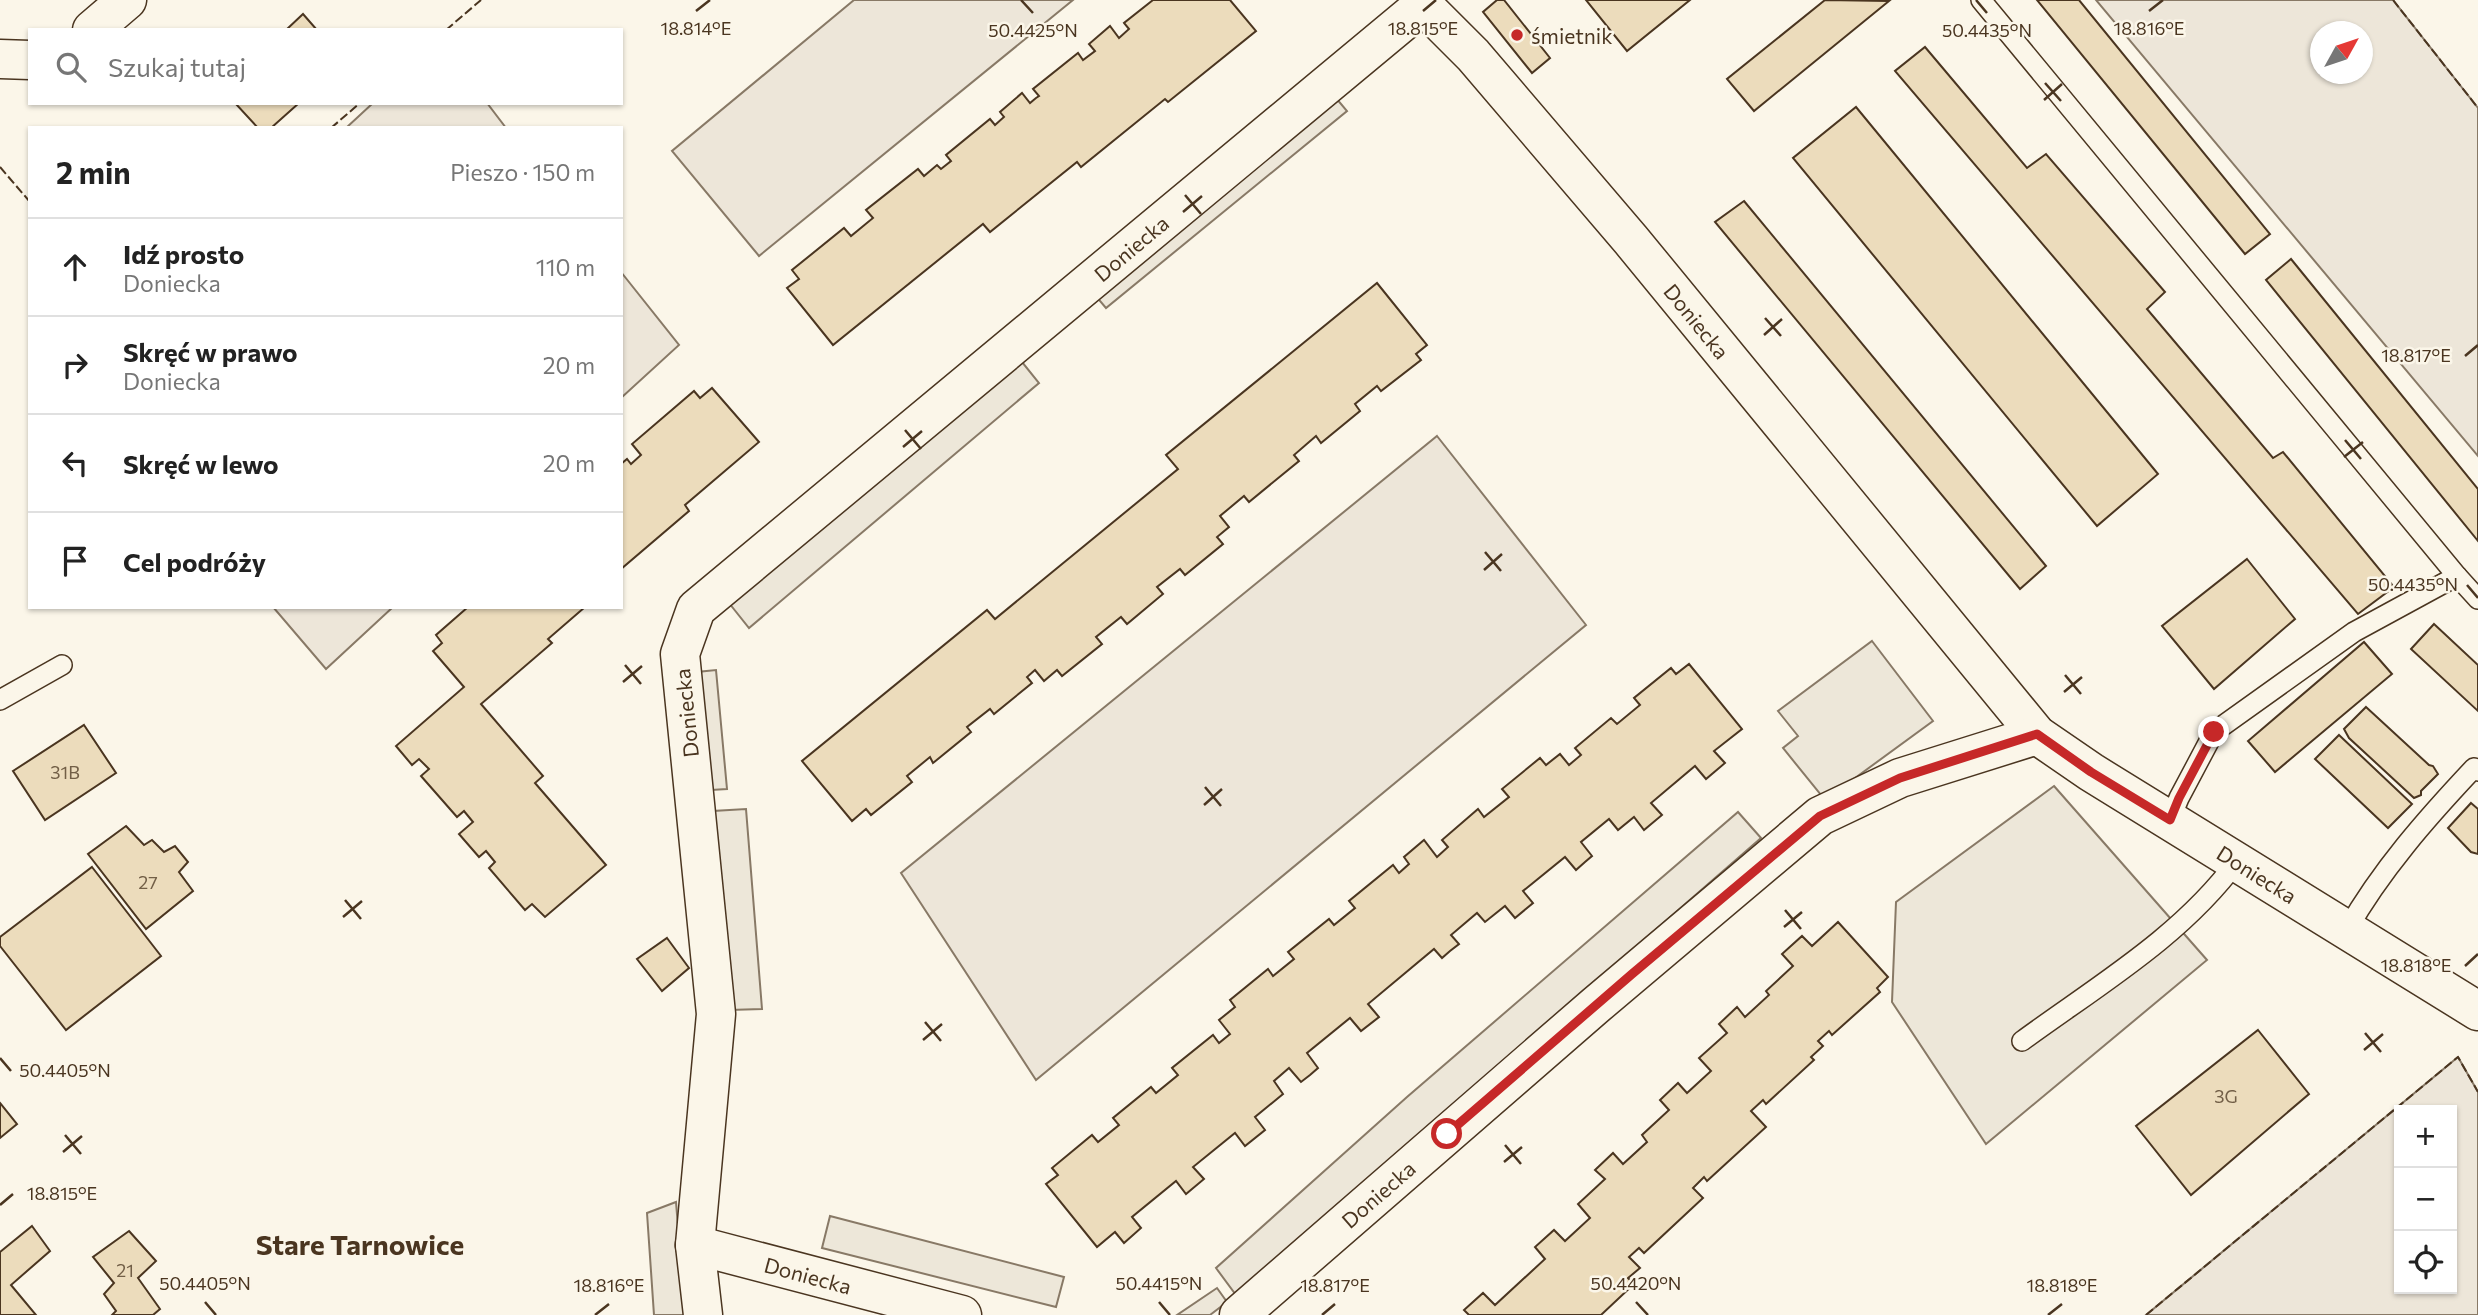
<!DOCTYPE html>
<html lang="pl">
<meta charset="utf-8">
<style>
:root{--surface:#fff;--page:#f6f6f6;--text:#222;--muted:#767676;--line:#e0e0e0}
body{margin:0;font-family:Commissioner,sans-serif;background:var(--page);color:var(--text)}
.controls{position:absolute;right:21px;bottom:21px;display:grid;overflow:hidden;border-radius:0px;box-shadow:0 2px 5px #0004}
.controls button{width:63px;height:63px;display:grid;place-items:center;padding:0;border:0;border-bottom:2px solid var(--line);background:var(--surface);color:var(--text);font:35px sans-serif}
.compass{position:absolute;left:2310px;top:21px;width:63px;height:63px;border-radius:50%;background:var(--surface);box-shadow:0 2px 5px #0004;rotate:50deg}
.stop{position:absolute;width:21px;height:21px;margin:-16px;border:5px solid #c62828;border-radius:50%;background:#fff}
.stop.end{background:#c62828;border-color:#fff;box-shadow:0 2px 7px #0008}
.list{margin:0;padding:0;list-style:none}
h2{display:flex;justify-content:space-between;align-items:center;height:91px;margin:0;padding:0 28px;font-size:30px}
h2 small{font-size:23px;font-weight:400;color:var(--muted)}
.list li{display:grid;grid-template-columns:46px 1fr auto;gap:21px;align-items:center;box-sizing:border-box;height:98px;padding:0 28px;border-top:2px solid var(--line)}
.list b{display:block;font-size:26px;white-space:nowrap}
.list p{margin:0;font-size:23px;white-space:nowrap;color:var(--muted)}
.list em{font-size:23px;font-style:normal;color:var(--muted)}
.icon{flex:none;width:38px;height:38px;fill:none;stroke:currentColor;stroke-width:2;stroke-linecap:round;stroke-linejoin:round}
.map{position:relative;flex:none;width:2478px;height:1315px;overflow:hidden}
.search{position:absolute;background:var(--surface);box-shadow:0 2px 5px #0004;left:28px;top:28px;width:595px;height:77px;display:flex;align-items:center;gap:18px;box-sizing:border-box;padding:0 24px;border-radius:0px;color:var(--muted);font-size:26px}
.panel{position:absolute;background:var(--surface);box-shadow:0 2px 5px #0004;left:28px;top:126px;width:595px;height:483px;border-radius:0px}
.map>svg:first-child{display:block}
</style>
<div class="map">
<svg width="2478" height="1315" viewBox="0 0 2478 1315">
<rect width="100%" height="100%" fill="#fbf6e9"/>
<g fill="#ede6d9" stroke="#887966" stroke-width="2" fill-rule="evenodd">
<polygon points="854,0 1073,0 759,256 672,151"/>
<path d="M2096,0h297l85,108v348zM2320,32h42v42h-42z"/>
<polygon points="373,103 487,103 506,128 346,128"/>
<polygon points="621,272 679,345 621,398"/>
<polygon points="1437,436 1586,625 1036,1080 901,873"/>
<polygon points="273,607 393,607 326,669"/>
<path d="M2458,1057l20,35v223h-332zM2452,1110v179h-53v-179z"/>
</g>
<g fill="#ede7d9" stroke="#887966" stroke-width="2">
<polygon points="1336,98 1347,111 1106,308 1094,294"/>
<polygon points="1018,357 1039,383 749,628 729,603"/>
<polygon points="1872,641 1933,721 1825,800 1783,748 1798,736 1778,711"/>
<polygon points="716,670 727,789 711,790 697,672"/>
<polygon points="2054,786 2207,960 1986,1144 1892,1002 1896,902"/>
<polygon points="746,809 762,1009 729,1010 713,811"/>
<polygon points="1738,812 1761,838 1236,1295 1216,1268 1407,1097"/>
<polygon points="676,1202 685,1315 654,1315 647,1213"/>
<polygon points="830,1216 1064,1277 1056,1307 822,1248"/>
<polygon points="1217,1288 1227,1302 1210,1315 1177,1315"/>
</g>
<g fill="#ecdcbc" stroke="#4a3520" stroke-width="2">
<polygon points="1153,0 1230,0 1256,31 1168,102 1165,99 1081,167 1077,162 990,232 983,224 833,345 787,288 799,279 792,270 844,228 851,236 873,218 866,210 918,169 924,176 937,165 941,169 951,161 946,155 990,119 995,125 1004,117 1000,112 1022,93 1030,103 1036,98 1039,96 1033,89 1078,53 1083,60 1095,51 1089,44 1110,26 1119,38 1129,29 1124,23"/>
<polygon points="1497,0 1504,0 1550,58 1532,73 1483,12"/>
<polygon points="1586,0 1690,0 1627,51"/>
<polygon points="1825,0 1889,1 1754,111 1727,79"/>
<polygon points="2037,0 2079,0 2270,234 2245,254"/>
<polygon points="303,14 317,30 286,30"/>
<polygon points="1925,47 2027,168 2046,154 2165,292 2147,309 2273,458 2283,452 2394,587 2358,614 1895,71"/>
<polygon points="235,103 299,103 271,128 258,128"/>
<polygon points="1856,107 2158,474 2097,526 1793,158"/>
<polygon points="1744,201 2046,566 2020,589 1715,222"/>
<polygon points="2291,259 2478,489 2478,541 2266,280"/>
<polygon points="1377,283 1427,345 1416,354 1421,360 1381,391 1377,386 1355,404 1360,411 1321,443 1316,436 1294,455 1299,461 1249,502 1244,496 1220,516 1229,527 1217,537 1223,544 1185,575 1180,569 1157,587 1163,594 1127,624 1121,617 1096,637 1102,644 1062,676 1057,670 1044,681 1035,670 1027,677 1032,683 994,714 990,709 967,727 971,732 933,763 930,757 907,776 912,782 871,815 866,809 852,821 802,761 987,610 995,619 1178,469 1166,455"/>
<polygon points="712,388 759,442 685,505 689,511 621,569 621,464 627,459 631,464 641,455 632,444 694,391 700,398"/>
<polygon points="2247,559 2295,619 2214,689 2162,626"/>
<polygon points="468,607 585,607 548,639 552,643 481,704 543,776 535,783 606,865 545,917 532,904 525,910 489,868 495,862 486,851 479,857 459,834 473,822 464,811 457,817 421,776 429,769 419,759 412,765 396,746 464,687 433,651 442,643 436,635"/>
<polygon points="2434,624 2478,665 2478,711 2411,649"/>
<polygon points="2364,642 2392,674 2275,772 2248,741"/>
<polygon points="1689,664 1742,729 1714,751 1725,763 1706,779 1695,766 1651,803 1662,815 1644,830 1634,817 1618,830 1609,819 1581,842 1592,856 1585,862 1576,870 1565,857 1523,891 1533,903 1515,918 1505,906 1485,922 1477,913 1451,935 1459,944 1450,951 1442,958 1434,949 1368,1004 1379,1017 1361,1031 1350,1018 1307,1053 1318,1068 1310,1075 1301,1082 1289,1068 1274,1081 1283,1094 1255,1117 1265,1130 1245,1146 1235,1133 1193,1167 1204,1179 1186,1194 1176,1181 1132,1217 1141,1228 1124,1243 1115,1232 1097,1247 1046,1184 1058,1175 1052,1168 1092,1135 1098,1142 1119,1125 1113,1118 1151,1087 1156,1093 1178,1075 1172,1068 1213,1035 1219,1043 1230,1034 1219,1020 1235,1007 1230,1000 1268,969 1273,976 1294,959 1288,952 1329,919 1334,925 1355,908 1349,901 1393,865 1399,873 1409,864 1404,857 1424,840 1437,857 1448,847 1442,840 1478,809 1484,817 1509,797 1502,789 1540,758 1546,765 1560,754 1569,765 1581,755 1575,748 1611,718 1617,724 1640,705 1634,698 1671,668 1676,674"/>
<polygon points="2366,707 2429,765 2433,766 2438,774 2421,791 2421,795 2414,798 2349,738 2344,729"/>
<polygon points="84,725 116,773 45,820 13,771"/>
<polygon points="2339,735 2412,804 2388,828 2315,759"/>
<polygon points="2471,803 2478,809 2478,854 2471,852 2448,828"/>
<polygon points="126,826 144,845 152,840 164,852 175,846 188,862 179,872 193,891 146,929 88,854"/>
<polygon points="92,867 161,956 66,1030 0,946 0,937"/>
<polygon points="1838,922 1888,977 1877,988 1880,992 1832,1035 1829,1031 1818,1041 1823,1046 1811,1057 1814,1060 1766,1104 1763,1100 1751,1111 1766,1127 1707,1181 1704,1177 1693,1188 1703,1198 1644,1253 1639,1248 1629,1257 1640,1268 1628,1278 1634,1284 1601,1315 1469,1315 1464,1310 1483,1293 1495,1305 1545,1259 1535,1247 1554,1230 1565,1241 1590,1218 1578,1204 1605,1179 1595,1170 1613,1153 1623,1164 1647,1142 1642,1135 1669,1110 1660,1100 1678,1083 1687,1093 1711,1071 1699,1058 1727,1033 1719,1024 1737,1007 1745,1017 1769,995 1766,991 1793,966 1782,954 1802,936 1812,946"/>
<polygon points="667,938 689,968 662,991 637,959"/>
<polygon points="2258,1030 2309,1094 2191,1195 2136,1126"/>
<polygon points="0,1103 17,1124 0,1138"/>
<polygon points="32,1226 50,1251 11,1285 36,1315 0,1315 0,1252"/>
<polygon points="129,1231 156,1261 138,1278 160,1309 153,1315 112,1315 116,1311 104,1294 114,1283 93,1257"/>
</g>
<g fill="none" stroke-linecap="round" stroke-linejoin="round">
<defs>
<g id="lane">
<polyline points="1981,0 2457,576"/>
<polyline points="0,700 62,665"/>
<polyline points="2170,820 2179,798 2214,732 2354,632 2457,576 2478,599"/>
<path d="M2347,930c34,-60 80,-112 127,-162l4,3"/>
<path d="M2022,1041c75,-55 159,-104 215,-180"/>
</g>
<g id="street">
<polyline points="92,30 127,0"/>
<polyline points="0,59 30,60"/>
<polyline points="695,1245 962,1315"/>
<polyline points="703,1315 695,1245 716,1014 680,654 696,609 1423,5 1473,55 1631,240 2037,735 2091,772 2478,1011"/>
<polyline points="1239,1315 1596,1005 1820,816 1900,778 2037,735"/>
</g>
</defs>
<use href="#lane" stroke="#4a3520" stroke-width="22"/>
<use href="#street" stroke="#4a3520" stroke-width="41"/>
<use href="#lane" stroke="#fbf6e9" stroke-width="19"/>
<use href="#street" stroke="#fbf6e9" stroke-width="38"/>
<g stroke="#4a3520" stroke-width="2" stroke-dasharray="9 3.5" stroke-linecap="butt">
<polyline points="2393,0 2478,108"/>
<polyline points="446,30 481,0"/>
<polyline points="331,128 360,103"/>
<polyline points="0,167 30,202"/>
<polyline points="2146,1315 2458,1057 2478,1092"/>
</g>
</g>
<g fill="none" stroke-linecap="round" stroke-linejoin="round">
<polyline stroke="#c62828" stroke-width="9" points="1447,1134 1632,974 1820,816 1900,778 2037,734 2091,772 2170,820 2179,798 2214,732"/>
</g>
<path fill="none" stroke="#4a3520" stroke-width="2.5" d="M1021,0l12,13M1976,0l11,13M696,11l14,-11M1423,11l13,-11M2149,11l14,-11M2045,83l16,18M2044,100l18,-16M1185,195l16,19M1183,212l19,-16M1765,318l16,18M1764,335l18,-16M2465,356l13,-11M905,430l16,19M2345,440l16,19M903,447l19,-16M2344,457l19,-15M1485,552l16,19M1484,570l18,-16M2467,585l11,13M625,665l16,19M2065,675l16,19M623,682l19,-16M2064,692l18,-15M1205,787l16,19M1204,805l18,-16M345,900l16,19M1785,910l16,19M343,917l19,-16M1784,927l18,-15M2465,966l13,-12M925,1022l16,19M2365,1033l16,19M923,1040l19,-16M2364,1050l19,-16M0,1058l11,13M65,1135l16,19M1505,1145l16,19M63,1152l19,-16M1504,1162l18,-15M0,1205l13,-11M205,1302l11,13M1159,1302l11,13M1636,1302l12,13M595,1315l14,-11M1322,1315l13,-11M2048,1315l14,-11"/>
<circle fill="#c62828" stroke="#fbf6e9" stroke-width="2.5" cx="1517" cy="35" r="7"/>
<g text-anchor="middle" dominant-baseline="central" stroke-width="5" stroke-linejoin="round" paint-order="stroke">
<g font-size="18" fill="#725f47">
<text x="65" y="772">31B</text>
<text x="148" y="882">27</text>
<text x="2226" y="1096">3G</text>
<text x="125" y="1270">21</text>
</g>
<g font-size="21" fill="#4a3520" stroke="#fbf6e9" text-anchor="start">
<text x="1531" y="35">śmietnik</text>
</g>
<g font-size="21" fill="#4a3520" stroke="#fbf6e9">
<text transform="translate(1131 248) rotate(-40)">Doniecka</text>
<text transform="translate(1697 321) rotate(51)">Doniecka</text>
<text transform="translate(686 713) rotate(-96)">Doniecka</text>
<text transform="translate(2257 874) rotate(32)">Doniecka</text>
<text transform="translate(1378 1194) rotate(-41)">Doniecka</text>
<text transform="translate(808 1275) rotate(15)">Doniecka</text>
</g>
<g font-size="28" font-weight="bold" fill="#4a3520" stroke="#fbf6e9">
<text x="360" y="1244">Stare Tarnowice</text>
</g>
</g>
<g font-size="18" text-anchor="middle" fill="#4a3520" stroke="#fbf6e9" stroke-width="5" stroke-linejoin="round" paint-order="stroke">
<text x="696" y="35">18.814°E</text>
<text x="1423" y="35">18.815°E</text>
<text x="2149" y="35">18.816°E</text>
<text x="1033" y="37">50.4425°N</text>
<text x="1987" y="37">50.4435°N</text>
<text x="2416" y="362">18.817°E</text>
<text x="2413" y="591">50.4435°N</text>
<text x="2416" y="972">18.818°E</text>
<text x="65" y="1077">50.4405°N</text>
<text x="62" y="1200">18.815°E</text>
<text x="205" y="1290">50.4405°N</text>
<text x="1159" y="1290">50.4415°N</text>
<text x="1636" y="1290">50.4420°N</text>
<text x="609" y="1292">18.816°E</text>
<text x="1335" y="1292">18.817°E</text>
<text x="2062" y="1292">18.818°E</text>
</g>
</svg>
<div class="controls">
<button>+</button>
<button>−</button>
<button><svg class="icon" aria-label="locate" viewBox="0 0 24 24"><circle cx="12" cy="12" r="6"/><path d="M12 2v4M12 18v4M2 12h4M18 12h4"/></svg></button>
</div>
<svg class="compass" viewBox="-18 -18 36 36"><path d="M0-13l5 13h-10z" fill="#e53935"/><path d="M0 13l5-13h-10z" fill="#767676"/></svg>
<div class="stop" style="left:1447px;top:1134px"></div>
<div class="stop end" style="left:2214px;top:732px"></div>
<div class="search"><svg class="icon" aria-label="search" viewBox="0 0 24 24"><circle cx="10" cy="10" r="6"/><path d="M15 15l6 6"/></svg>Szukaj tutaj</div>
<section class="panel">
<h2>2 min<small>Pieszo · 150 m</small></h2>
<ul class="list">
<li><svg class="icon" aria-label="ahead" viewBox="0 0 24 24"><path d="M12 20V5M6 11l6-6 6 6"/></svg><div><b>Idź prosto</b><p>Doniecka</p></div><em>110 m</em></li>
<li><svg class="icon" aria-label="right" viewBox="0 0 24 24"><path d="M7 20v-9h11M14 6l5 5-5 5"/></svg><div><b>Skręć w prawo</b><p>Doniecka</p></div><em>20 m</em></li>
<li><svg class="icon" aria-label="left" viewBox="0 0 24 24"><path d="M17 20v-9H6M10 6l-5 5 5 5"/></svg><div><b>Skręć w lewo</b></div><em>20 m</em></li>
<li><svg class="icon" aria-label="arrive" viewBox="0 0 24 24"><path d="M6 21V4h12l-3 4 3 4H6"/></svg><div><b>Cel podróży</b></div></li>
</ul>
</section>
</div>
